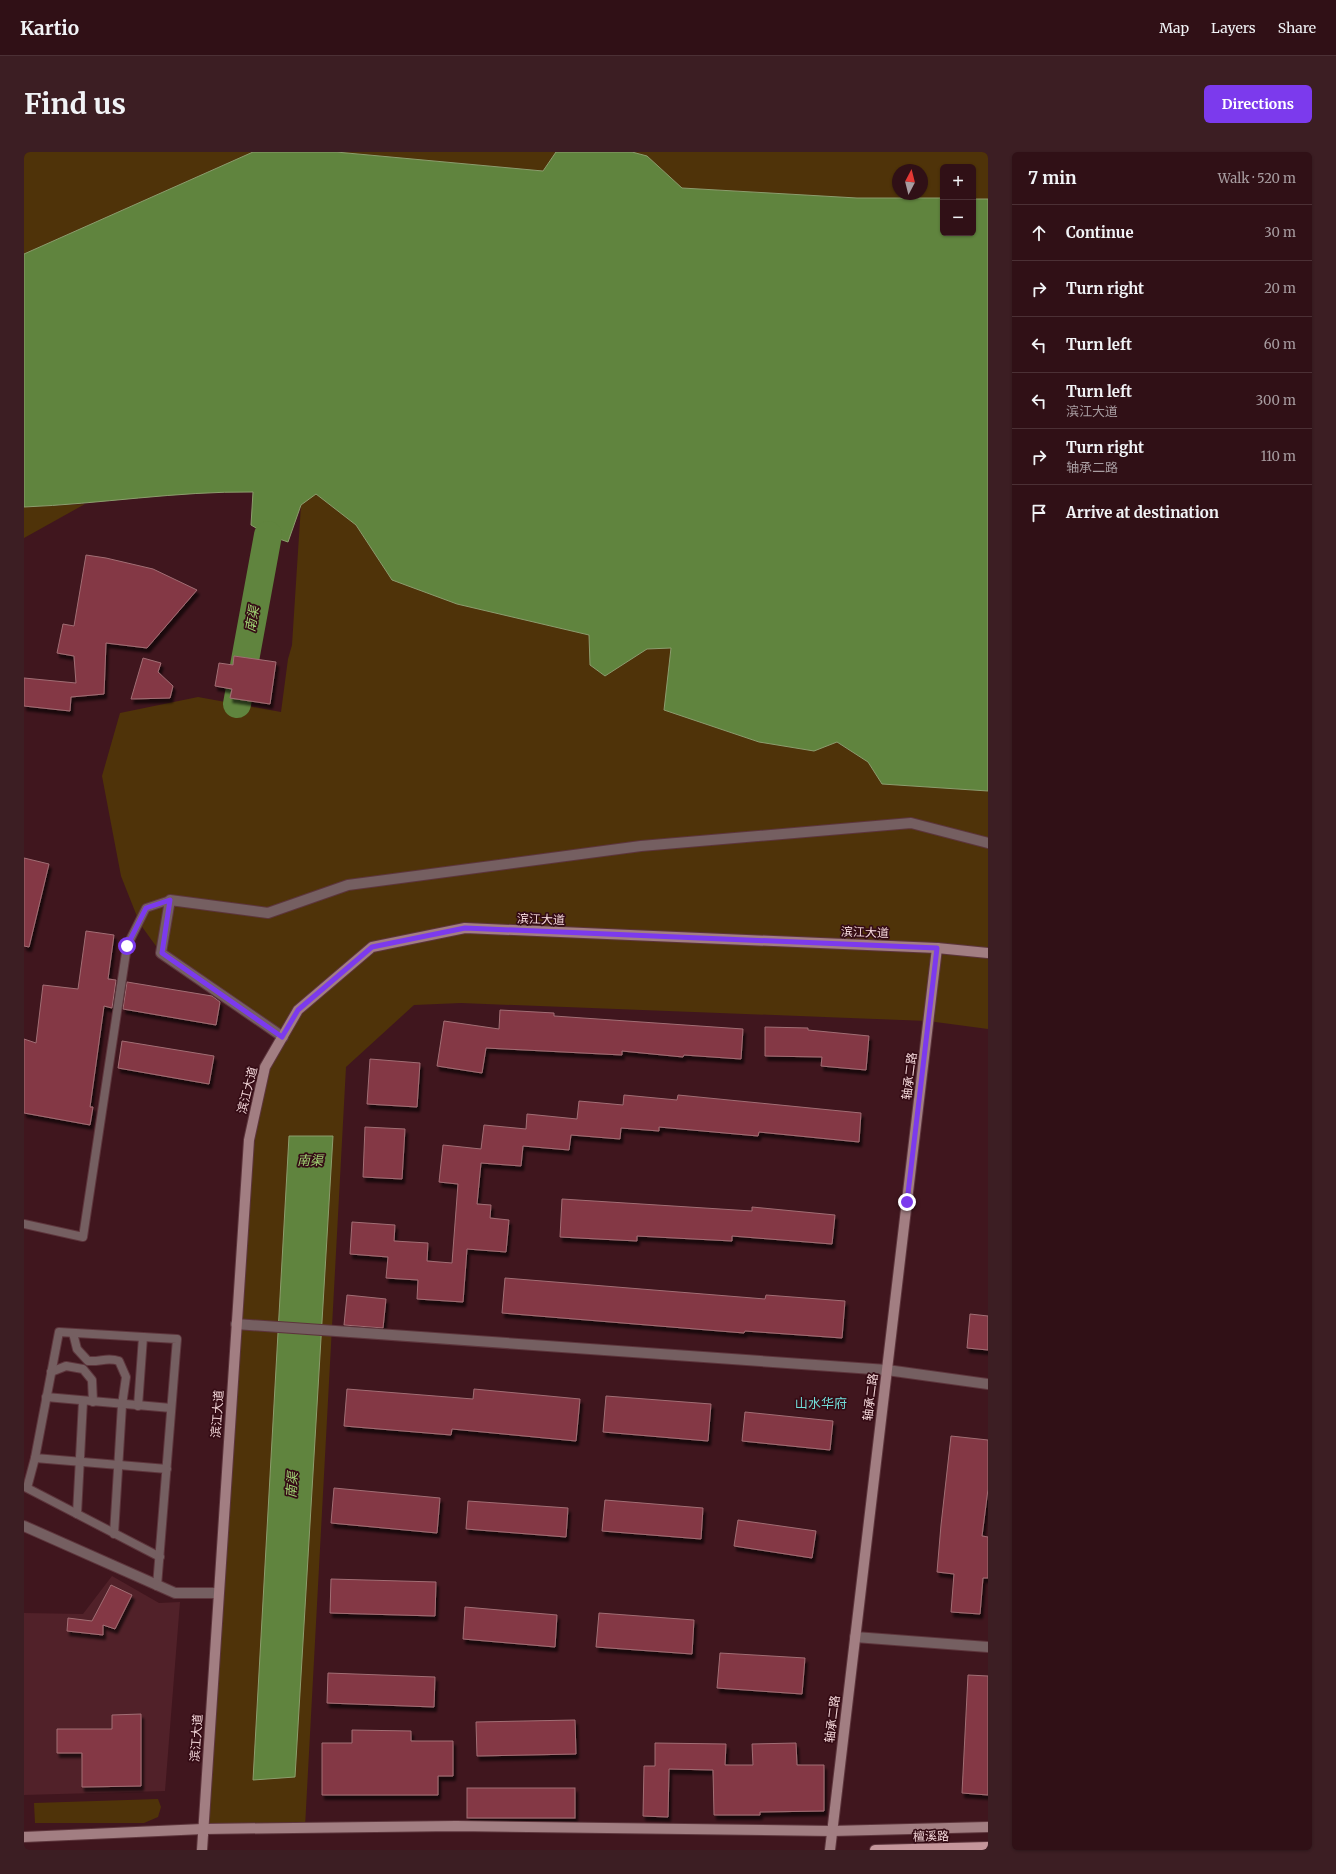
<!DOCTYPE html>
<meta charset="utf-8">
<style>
:root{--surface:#301016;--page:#3c1e23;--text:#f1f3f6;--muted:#a89da1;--line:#4b3035;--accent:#7c3aed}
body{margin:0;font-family:Merriweather,"Noto Sans SC",serif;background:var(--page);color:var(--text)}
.controls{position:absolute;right:12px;top:12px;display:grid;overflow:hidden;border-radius:6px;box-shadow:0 1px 3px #0004}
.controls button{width:36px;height:36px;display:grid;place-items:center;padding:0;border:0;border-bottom:1px solid var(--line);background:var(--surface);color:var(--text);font:20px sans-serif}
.compass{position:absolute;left:868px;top:12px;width:36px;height:36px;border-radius:50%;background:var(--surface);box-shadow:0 1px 3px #0004;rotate:7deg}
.stop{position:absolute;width:12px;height:12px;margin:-9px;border:3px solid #7c3aed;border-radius:50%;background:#fff}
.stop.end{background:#7c3aed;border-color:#fff;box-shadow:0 1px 4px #0008}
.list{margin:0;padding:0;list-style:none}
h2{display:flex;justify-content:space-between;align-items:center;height:52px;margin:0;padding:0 16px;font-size:17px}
h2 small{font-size:13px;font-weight:400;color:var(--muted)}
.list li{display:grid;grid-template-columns:26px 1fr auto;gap:12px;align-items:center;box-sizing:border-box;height:56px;padding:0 16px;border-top:1px solid var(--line)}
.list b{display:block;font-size:15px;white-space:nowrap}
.list p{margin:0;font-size:13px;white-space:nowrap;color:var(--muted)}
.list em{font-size:13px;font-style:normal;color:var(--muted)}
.icon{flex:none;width:22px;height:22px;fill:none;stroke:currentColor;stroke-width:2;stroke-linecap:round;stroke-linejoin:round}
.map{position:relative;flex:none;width:964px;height:1698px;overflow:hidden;border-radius:6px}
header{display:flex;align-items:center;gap:24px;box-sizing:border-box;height:56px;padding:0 20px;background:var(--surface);border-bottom:1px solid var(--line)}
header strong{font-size:19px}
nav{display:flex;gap:22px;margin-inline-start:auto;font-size:14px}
.intro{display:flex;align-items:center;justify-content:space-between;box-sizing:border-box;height:96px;padding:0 24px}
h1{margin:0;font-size:28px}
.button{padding:10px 18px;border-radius:6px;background:var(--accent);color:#fff;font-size:14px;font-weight:700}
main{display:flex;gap:24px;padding:0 24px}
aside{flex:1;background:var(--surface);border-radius:6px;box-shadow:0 1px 3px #0004}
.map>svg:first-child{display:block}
</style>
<header>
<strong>Kartio</strong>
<nav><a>Map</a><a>Layers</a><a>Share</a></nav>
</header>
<div class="intro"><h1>Find us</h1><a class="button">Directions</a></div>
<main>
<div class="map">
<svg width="964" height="1698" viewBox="0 0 964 1698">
<defs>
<filter id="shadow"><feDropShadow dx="2.5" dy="4.5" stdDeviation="1" flood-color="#0009"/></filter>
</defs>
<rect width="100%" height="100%" fill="#40161e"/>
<polygon fill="#512129" points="88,1424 135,1451 156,1450 141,1639 0,1643 0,1461 59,1462"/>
<g fill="#4f3309" fill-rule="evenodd">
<polygon points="0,0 229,0 0,102"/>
<polygon points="312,0 532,0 519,19"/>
<path d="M608,0h356v47h-15v-32h-30v31h-86l-175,-10 -35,-32zM874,18h24v24h-24z"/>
<polygon points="291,341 332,373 368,428 433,452 565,483 566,513 581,524 623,497 647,496 640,558 735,590 790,599 812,590 844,610 858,632 964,639 964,877 904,869 437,851 390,853 322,915 281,1675 179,1677 225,988 241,915 258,885 137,801 116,772 97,724 78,624 96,561 174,545 257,560 264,507 268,493 277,353"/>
<polygon points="61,352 0,386 0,355"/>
<polygon points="134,1647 137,1655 134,1665 120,1671 11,1671 10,1651"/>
</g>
<g fill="#60843e" stroke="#8c9d6d">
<path d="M229,0h83l207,19 13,-19h76l15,4 35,32 175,10h86v35h30v-34h15v592l-106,-7 -14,-22 -31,-20 -23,9 -55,-9 -95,-32 7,-62 -24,1 -42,27 -15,-11 -1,-30 -132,-31 -65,-24 -36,-55 -40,-31 -15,11 -13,37 -20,-7 -17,-10 2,-33c-76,-1 -153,12 -229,15v-253z"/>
<polygon points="265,984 309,984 271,1625 229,1628"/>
</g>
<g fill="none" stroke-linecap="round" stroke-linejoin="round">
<polyline stroke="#60843e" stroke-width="28" points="213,552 244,383"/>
</g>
<g fill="#843745" stroke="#a16e74" filter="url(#shadow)">
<polygon points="62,403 82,406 129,417 173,438 123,496 82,491 80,542 47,545 46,559 0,554 0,526 52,531 50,504 33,501 39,472 50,474"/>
<polygon points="210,504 252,510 246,552 206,546 208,537 191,534 195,511 209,513"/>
<polygon points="119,506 137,511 134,520 149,534 146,546 107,547"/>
<polygon points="0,706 25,712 5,795 0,794"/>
<polygon points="62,779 90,783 84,827 92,828 88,856 80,854 66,955 69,955 66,973 0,961 0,887 12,891 19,833 54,837"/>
<polygon points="103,830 188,844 196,850 192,873 99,857"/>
<polygon points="476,858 530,861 530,864 719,877 717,907 660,903 659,905 598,899 598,903 462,896 458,921 413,914 420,869 475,877"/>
<polygon points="741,875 784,876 784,878 845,884 842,918 797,914 798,905 741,904"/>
<polygon points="98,889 190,904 185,932 94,916"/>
<polygon points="346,907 396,911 393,955 343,952"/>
<polygon points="600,943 653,948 654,943 837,961 835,990 735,980 734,984 635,975 635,979 597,976 596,987 547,983 545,998 499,994 497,1014 457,1011 453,1052 467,1053 466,1066 485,1068 482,1100 443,1097 439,1150 393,1147 394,1128 362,1126 364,1105 326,1102 328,1070 371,1073 370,1089 404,1091 403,1109 428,1111 434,1032 415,1030 419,993 457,997 460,973 502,977 503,962 553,967 555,949 599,953"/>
<polygon points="341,975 381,977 378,1027 339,1025"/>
<polygon points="538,1047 728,1059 728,1055 811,1063 808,1092 708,1084 708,1089 613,1084 613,1089 536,1085"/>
<polygon points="481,1126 741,1147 742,1143 821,1149 818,1186 721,1179 720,1181 478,1161"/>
<polygon points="323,1143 362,1147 359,1176 320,1173"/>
<polygon points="946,1162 964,1164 964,1198 943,1196"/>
<polygon points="323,1237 449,1247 450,1237 556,1247 552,1289 428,1277 427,1283 320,1274"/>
<polygon points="582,1244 687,1252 684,1289 579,1280"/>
<polygon points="721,1260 809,1269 806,1298 718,1289"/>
<polygon points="927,1284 964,1288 964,1337 958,1384 964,1385 964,1426 959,1426 956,1462 927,1460 930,1422 913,1420 917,1373"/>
<polygon points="310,1336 416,1346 413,1381 307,1371"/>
<polygon points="581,1348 679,1356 677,1387 578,1379"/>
<polygon points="444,1349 544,1356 542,1385 442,1377"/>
<polygon points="714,1368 792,1379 788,1406 710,1394"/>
<polygon points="307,1427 412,1430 411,1464 306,1461"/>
<polygon points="87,1433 108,1443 91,1477 79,1473 79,1483 43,1479 44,1466 68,1469"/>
<polygon points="441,1455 533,1463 531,1495 439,1487"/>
<polygon points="575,1461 670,1468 668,1502 572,1495"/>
<polygon points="696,1501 781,1506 778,1542 693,1536"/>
<polygon points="304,1521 411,1525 410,1555 303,1551"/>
<polygon points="944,1523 964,1524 964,1643 938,1641"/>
<polygon points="117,1562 117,1634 58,1635 58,1601 33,1601 33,1577 88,1577 88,1563"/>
<polygon points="551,1568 552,1602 453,1604 452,1570"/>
<polygon points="328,1578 387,1579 387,1589 429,1589 429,1624 414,1624 414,1643 298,1643 298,1591 328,1591"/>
<polygon points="631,1591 702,1592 701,1613 729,1613 728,1592 772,1591 773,1613 800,1613 800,1659 736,1660 736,1663 690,1663 689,1618 645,1617 644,1665 619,1664 620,1614 631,1614"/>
<rect x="443" y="1636" width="108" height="30"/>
</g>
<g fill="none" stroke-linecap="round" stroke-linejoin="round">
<defs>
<g id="lane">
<polyline points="0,1072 59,1085 103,794 122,756 146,748"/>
<path d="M49,1181l4,16 11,12c13,1 19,-4 31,0l7,16 -4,28 -8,129"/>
<polyline points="27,1220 42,1214 59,1217 68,1228 69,1250"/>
<polyline points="22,1245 147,1256"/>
<polyline points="114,1254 119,1185"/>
<polyline points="11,1306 3,1336 136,1405"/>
<polyline points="53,1362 59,1249"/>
<path d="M133,1434c7,-83 13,-165 20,-247l-118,-7 -24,126 132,11"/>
</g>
<g id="street">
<polyline points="259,885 137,801 146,748 244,761 324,733 617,694 887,671 964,691"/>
<polyline points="212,1172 863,1218 964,1232"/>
<polyline points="0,1374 151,1441 194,1441"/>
<polyline points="831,1485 964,1495"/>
</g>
<g id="secondary">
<polyline points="0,1685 179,1677 432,1674 808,1679 964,1675"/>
<polyline points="178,1698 225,988 241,915 274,858 348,795 441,776 913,796 964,801"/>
<polyline points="806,1698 913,796"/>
</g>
<polyline id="primary" points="851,1698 964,1695"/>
</defs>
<use href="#lane" stroke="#5d353c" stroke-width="10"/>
<use href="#street" stroke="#5d353c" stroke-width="12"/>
<use href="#secondary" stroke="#5d353c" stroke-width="12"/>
<use href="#primary" stroke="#5d353c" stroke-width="12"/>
<use href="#lane" stroke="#755f61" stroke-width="8"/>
<use href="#street" stroke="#755f61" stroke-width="10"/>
<use href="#secondary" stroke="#a27e82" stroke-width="10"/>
<use href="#primary" stroke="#c5969b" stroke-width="10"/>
</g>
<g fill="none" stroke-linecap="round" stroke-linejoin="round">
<polyline stroke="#7c3aed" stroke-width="5" points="103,794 122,756 146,748 138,801 258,885 274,858 348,795 441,776 913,796 883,1050"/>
</g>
<g text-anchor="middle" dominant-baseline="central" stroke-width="3.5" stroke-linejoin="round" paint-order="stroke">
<g font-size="12" fill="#f4d7da" stroke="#350c15">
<text transform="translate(517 767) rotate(2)">滨江大道</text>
<text transform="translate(841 780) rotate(2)">滨江大道</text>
<text transform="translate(885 924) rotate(-83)">轴承二路</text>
<text transform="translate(223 938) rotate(-76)">滨江大道</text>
<text transform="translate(846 1245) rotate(-83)">轴承二路</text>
<text transform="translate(193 1262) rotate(-86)">滨江大道</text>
<text transform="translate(808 1567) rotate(-83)">轴承二路</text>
<text transform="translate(172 1586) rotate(-86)">滨江大道</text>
<text transform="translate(907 1684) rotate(-1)">檀溪路</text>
</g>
<g font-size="13" font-style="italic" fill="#a1d474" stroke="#350c15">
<text transform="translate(228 467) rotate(-80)">南渠</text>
<text x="286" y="1008">南渠</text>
<text transform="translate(268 1333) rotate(-86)">南渠</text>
</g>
<g font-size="13" fill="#71dcd8" stroke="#350c15">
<text x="797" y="1251">山水华府</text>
</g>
</g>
</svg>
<div class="controls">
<button>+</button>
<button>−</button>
</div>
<svg class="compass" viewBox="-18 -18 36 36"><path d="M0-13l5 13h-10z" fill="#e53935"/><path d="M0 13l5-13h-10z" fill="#a89da1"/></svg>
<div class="stop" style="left:103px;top:794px"></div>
<div class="stop end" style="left:883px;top:1050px"></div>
</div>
<aside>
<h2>7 min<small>Walk · 520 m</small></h2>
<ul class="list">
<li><svg class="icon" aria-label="ahead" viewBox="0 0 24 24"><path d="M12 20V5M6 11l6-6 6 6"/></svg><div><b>Continue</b></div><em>30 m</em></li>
<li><svg class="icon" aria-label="right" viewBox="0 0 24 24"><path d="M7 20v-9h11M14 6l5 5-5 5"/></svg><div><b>Turn right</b></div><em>20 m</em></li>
<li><svg class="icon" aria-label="left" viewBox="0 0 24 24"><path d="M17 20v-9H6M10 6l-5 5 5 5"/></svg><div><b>Turn left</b></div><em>60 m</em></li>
<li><svg class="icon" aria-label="left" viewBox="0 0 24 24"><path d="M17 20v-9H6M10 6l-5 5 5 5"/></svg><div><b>Turn left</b><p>滨江大道</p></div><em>300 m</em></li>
<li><svg class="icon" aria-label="right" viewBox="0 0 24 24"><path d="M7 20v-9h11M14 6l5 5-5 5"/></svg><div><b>Turn right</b><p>轴承二路</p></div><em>110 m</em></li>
<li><svg class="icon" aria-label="arrive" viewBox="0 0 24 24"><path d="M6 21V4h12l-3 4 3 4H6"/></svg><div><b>Arrive at destination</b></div></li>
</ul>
</aside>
</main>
